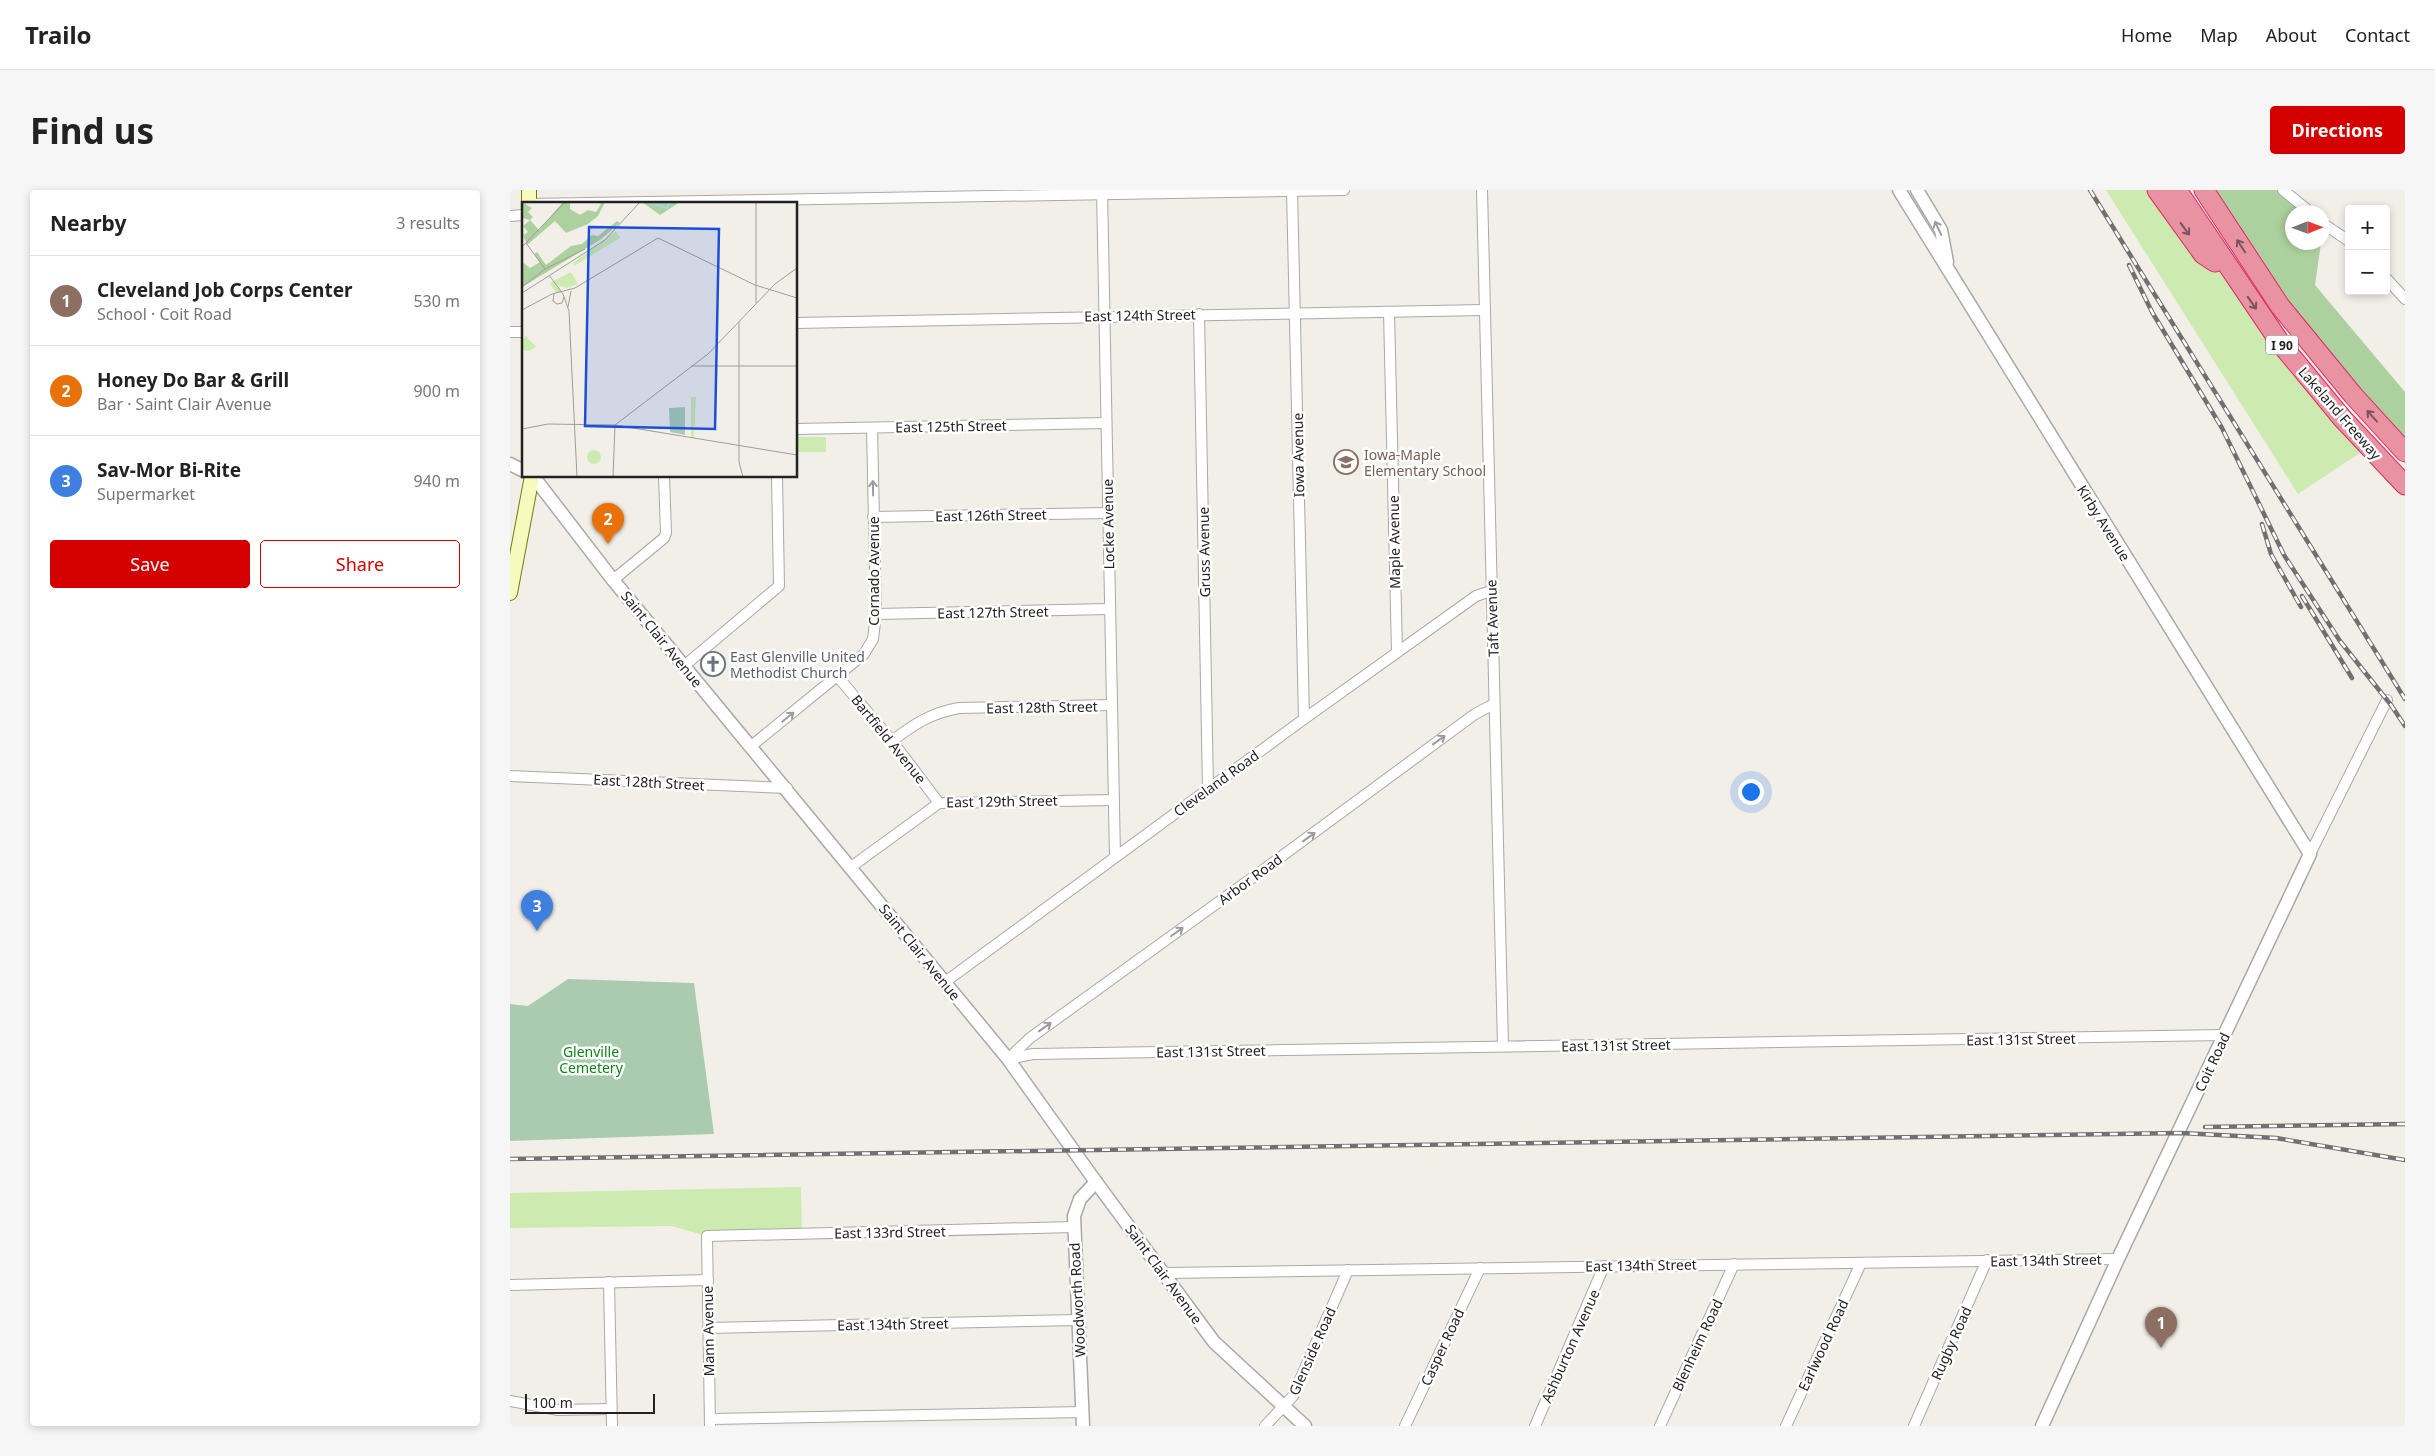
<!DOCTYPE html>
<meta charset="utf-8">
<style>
:root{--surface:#fff;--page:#f6f6f6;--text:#222;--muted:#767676;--line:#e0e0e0;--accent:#d40000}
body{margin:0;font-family:"Noto Sans",sans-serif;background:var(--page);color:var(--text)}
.controls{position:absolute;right:15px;top:15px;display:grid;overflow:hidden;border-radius:5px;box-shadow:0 2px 8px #0003}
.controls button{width:45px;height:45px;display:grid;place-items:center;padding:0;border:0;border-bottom:1px solid var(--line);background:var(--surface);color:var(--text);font:25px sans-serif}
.compass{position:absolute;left:1775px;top:15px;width:45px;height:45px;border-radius:50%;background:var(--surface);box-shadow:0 2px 8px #0003;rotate:89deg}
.scale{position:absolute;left:15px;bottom:12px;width:130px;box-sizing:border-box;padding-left:5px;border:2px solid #222;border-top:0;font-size:14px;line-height:18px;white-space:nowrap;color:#222;-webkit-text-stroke:4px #fff;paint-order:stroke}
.you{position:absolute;left:1240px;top:601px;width:18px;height:18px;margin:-12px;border:4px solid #fff;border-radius:50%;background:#1a73e8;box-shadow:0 0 0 8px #1a73e833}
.badge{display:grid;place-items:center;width:32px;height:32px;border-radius:50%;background:var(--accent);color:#fff;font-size:16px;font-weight:700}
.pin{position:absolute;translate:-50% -41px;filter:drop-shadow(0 1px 2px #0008)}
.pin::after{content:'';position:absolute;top:26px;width:18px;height:15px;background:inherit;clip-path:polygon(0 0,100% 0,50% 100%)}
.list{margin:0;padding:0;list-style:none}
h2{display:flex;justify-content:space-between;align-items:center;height:65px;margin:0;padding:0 20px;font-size:21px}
h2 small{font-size:16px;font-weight:400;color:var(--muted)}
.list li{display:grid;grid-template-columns:32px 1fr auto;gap:15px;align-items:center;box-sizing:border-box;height:90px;padding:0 20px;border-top:1px solid var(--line)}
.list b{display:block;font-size:19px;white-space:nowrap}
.list p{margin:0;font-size:16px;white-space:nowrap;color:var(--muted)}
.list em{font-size:16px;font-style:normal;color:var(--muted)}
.actions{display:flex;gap:10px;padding:15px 20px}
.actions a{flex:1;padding:11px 0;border:1px solid var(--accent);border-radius:5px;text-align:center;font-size:18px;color:var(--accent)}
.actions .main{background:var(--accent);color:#fff}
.map{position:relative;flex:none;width:1895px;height:1236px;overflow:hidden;border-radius:5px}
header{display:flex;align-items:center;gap:30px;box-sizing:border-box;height:70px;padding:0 25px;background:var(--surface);border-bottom:1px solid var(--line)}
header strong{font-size:24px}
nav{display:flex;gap:28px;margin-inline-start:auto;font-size:18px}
.intro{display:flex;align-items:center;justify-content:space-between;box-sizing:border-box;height:120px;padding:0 30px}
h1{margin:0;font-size:35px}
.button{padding:12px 22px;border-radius:5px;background:var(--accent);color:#fff;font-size:18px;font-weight:700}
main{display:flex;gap:30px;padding:0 30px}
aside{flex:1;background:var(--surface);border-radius:5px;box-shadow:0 2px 8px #0003}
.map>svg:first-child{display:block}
</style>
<header>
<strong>Trailo</strong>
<nav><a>Home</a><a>Map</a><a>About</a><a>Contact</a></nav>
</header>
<div class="intro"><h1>Find us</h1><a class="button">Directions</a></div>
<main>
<aside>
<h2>Nearby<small>3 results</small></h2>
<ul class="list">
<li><span class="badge" style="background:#8d6e63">1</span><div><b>Cleveland Job Corps Center</b><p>School · Coit Road</p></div><em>530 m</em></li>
<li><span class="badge" style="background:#e8710a">2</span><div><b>Honey Do Bar &amp; Grill</b><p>Bar · Saint Clair Avenue</p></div><em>900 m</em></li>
<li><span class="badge" style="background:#3f7fe0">3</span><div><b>Sav-Mor Bi-Rite</b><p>Supermarket</p></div><em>940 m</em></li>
</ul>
<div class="actions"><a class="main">Save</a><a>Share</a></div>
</aside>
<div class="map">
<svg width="1895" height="1236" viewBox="0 0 1895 1236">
<rect width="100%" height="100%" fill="#f2efe9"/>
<g fill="#cdebb0">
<polygon points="1596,0 1647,0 1721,84 1859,257 1788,304"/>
<rect x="286" y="247" width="30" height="15"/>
<polygon points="291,997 292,1044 197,1046 161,1036 0,1038 0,1003"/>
</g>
<polygon fill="#add19e" points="1695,0 1773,0 1800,22 1782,22 1782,52 1811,53 1805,95 1895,202 1895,262 1843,205"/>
<polygon fill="#aacbaf" points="58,789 184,793 204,944 0,951 0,814 18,816"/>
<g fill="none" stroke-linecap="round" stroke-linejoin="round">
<defs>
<g id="minor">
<polyline points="592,0 605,667"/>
<polyline points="782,0 794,529"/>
<polyline points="972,0 993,856"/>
<polyline points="1773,0 1800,22"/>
<polyline points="19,14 834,0"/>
<polyline points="0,26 14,25"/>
<polyline points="1812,33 1839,51"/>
<polyline points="1876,88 1895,109"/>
<polyline points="879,122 887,462"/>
<polyline points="689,124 698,599"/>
<polyline points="286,133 974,120"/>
<polyline points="0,142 14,142"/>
<polyline points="286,239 596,233"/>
<polyline points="363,327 598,323"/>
<polyline points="103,390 154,348 156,343 154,286"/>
<polyline points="366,424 599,419"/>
<polyline points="174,476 269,396 267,286"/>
<polyline points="328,487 382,551 429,613"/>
<path d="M382,551c22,-17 39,-28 67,-33l153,-3"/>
<polyline points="240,557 354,464 363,449 366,424 362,238"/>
<polyline points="0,586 277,598"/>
<polyline points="1800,664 1877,510"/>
<polyline points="341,677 429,613 604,610"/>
<polyline points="435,792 794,529 966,406 981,401"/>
<polyline points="499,868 520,848 753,680 965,524 984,514"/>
<polyline points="498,869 523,864 1714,845"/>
<polyline points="655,1083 1608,1069"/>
<polyline points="99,1092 102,1236"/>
<polyline points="0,1095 198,1090"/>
<polyline points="198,1138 568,1130"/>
<polyline points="0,1211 48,1220 101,1219"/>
<polyline points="200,1229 573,1222"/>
<polyline points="200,1236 197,1046 564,1037"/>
<polyline points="755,1236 783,1206 838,1080"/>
<polyline points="895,1236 970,1078"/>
<polyline points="1025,1236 1094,1076"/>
<polyline points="1150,1236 1224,1074"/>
<polyline points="1276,1236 1351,1073"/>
<polyline points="1404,1236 1477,1070"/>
</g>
<g id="tertiary">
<polyline points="1389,0 1800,664 1608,1069 1532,1236"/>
<polyline points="1407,0 1431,40 1437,72"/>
<polyline points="0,274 14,281"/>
<polyline points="23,286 103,390 498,869 586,992 704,1152 795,1236"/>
<polyline points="573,1236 564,1026 570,1009 586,992"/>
</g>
<g id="secondary">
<polyline points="19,0 19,14"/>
<polyline points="0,403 22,286"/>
</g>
<g id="motorway">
<polyline points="1647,0 1693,64 1705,72"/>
<polyline points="1667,0 1771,154 1832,228 1895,295"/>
<polyline points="1694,0 1770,116 1843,205 1895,262"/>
</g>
</defs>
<use href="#minor" stroke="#a9a9a9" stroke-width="12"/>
<use href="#tertiary" stroke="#a9a9a9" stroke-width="15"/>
<use href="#secondary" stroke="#707d05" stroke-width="16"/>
<use href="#motorway" stroke="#dc2a67" stroke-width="21"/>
<use href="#minor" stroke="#fff" stroke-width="10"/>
<use href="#tertiary" stroke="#fff" stroke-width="12"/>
<use href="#secondary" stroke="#f7fabf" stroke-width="14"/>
<use href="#motorway" stroke="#e892a2" stroke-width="19"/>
<defs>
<g id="rail">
<polyline points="1580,0 1895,509"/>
<polyline points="1619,75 1642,122 1712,238 1774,365 1830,451 1881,515 1895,536"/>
<polyline points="1752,334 1761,364 1791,417"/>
<polyline points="1792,406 1842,488"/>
<polyline points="1695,937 1895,934"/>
<polyline points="0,969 1671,943 1766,948 1895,970"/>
</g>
</defs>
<use href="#rail" stroke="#707070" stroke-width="4.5"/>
<use href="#rail" stroke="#fff" stroke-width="2.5" stroke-dasharray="8" stroke-linecap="butt"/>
</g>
<defs><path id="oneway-shaft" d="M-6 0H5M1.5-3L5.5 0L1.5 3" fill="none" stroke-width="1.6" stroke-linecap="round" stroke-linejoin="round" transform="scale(1.25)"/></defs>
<g stroke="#9c9c9c">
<use href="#oneway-shaft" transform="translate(1428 38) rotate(-115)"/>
<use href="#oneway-shaft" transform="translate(363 298) rotate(-91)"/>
<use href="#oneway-shaft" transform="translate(278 527) rotate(-39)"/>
<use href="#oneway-shaft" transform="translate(929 550) rotate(-36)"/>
<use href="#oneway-shaft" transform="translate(799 647) rotate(-36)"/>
<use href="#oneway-shaft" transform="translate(667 742) rotate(-35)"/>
<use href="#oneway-shaft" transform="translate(535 837) rotate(-36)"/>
</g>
<g stroke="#7b545c">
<use href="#oneway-shaft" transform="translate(1675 39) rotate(54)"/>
<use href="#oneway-shaft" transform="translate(1731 56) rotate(-123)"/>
<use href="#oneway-shaft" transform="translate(1742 113) rotate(55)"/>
<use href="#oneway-shaft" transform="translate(1862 226) rotate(-132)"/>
</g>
<defs>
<symbol id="school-ring" viewBox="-11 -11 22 22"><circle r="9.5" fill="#fff" stroke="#8d6e63" stroke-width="1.5"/><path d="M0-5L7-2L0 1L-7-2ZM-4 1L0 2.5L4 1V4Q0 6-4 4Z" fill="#8d6e63"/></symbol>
<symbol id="church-ring" viewBox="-11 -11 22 22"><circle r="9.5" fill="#fff" stroke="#6b7280" stroke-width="1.5"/><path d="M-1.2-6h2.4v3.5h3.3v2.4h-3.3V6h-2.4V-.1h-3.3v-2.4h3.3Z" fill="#6b7280"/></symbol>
</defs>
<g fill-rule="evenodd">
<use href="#school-ring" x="822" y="258" width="28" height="28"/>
<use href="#church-ring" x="189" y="460" width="28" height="28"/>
</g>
<g text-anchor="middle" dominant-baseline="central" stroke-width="5" stroke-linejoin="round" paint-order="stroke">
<rect fill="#fff" stroke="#646464" stroke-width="1" x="1756" y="145.5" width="32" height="19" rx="4"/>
<g font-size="12" font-weight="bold" fill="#222">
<text x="1772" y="155">I 90</text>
</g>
<g font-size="14" fill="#222" stroke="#fff">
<text transform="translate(630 125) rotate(-1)">East 124th Street</text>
<text transform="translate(1830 223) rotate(49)">Lakeland Freeway</text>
<text transform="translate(441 236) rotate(-1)">East 125th Street</text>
<text transform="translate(788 265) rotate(-91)">Iowa Avenue</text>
<text transform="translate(481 325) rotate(-1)">East 126th Street</text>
<text transform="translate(1594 333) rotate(58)">Kirby Avenue</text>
<text transform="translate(598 334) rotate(-91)">Locke Avenue</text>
<text transform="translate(884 352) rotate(-91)">Maple Avenue</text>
<text transform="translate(694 362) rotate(-91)">Gruss Avenue</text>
<text transform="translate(363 381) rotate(-90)">Cornado Avenue</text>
<text transform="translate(483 422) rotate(-1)">East 127th Street</text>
<text transform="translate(982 428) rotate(-92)">Taft Avenue</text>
<text transform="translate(152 449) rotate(51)">Saint Clair Avenue</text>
<text transform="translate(532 517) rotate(-1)">East 128th Street</text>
<text transform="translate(379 549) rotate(51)">Bartfield Avenue</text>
<text transform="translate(139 592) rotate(3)">East 128th Street</text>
<text transform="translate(706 593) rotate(-36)">Cleveland Road</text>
<text transform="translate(492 611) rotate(-1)">East 129th Street</text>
<text transform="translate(740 689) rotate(-36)">Arbor Road</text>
<text transform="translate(410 762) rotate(51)">Saint Clair Avenue</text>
<text transform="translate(1511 849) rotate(-1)">East 131st Street</text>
<text transform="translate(1106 855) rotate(-1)">East 131st Street</text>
<text transform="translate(701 861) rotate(-1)">East 131st Street</text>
<text transform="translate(1702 872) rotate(-65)">Coit Road</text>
<text transform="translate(380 1042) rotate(-1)">East 133rd Street</text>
<text transform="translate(1536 1070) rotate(-1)">East 134th Street</text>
<text transform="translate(1131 1075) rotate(-1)">East 134th Street</text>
<text transform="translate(654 1084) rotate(54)">Saint Clair Avenue</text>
<text transform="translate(567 1110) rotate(-93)">Woodworth Road</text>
<text transform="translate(383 1134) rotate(-1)">East 134th Street</text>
<text transform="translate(198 1141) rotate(-91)">Mann Avenue</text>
<text transform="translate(1441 1153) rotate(-66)">Rugby Road</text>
<text transform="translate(1187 1155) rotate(-65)">Blenheim Road</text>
<text transform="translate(1313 1155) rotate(-65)">Earlwood Road</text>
<text transform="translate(1060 1156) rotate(-66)">Ashburton Avenue</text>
<text transform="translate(932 1157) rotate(-65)">Casper Road</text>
<text transform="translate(802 1161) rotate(-66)">Glenside Road</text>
</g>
<g font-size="14" fill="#785e54" stroke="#fff" text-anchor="start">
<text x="854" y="264">Iowa-Maple<tspan x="854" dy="16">Elementary School</tspan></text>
</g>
<g font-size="14" fill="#5b616d" stroke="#fff" text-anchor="start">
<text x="220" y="466">East Glenville United<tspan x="220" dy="16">Methodist Church</tspan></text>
</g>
<g font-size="14" fill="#0c8416" stroke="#fff">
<text x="81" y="861">Glenville<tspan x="81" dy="16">Cemetery</tspan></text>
</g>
</g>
<g transform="translate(12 12)">
<rect width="275" height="275" fill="#f2efe9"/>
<path d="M94,29l4,7 -46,28 -1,-3zM49,70l7,12 -11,4 -10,-3 5,7 -6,1 -6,-10zM4,134l10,11 -7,4 -7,-1v-10zM169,195h5l-2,41 -3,-1zM65 255a7 7 0 1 1 14 0a7 7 0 1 1-14 0Z" fill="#cdebb0"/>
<path d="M0,0l10,6 -4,4 5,5 -3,3 9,10 24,-28h7v7l10,6 8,-5 8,2 5,-8 -2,-2h6l-7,14 -10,8 -22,9 -11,-12 -28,24 -5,-13 2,3 4,-3 -5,-6 7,-6 -8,-2zM120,0h38l-20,13zM95,19l3,2 -20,17 -78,47v-25l8,6 10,-6 -6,-8 3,-2 9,13 25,-19 11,-2 10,-9 6,1z" fill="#add19e"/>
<path d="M163,205v28l-15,-3 -1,-24z" fill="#aacbaf"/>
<path fill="none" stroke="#aad3df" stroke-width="2.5" d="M126,0l19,6 3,-6"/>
<path fill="none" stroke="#9f9d99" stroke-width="1" d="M234,0v101M4,41l19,26M0,45l43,-45M27,73l14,19 6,17 8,166M0,85l23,-18 40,-20M0,91l83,-53 35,-38M32,92l-1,7 4,3 5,-1 2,-6M46,105l3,-16M0,108l30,-16 23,-6 83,-50 97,47 42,13M217,120v140l4,15M169,164h106M0,227l26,-5 67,1 182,30M91,275l2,-52 93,-71 67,-70 22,-16"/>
<path fill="#1d4ed8" fill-opacity="0.15" stroke="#1d4ed8" stroke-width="2.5" d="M67,25l130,2 -4,200 -130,-3z"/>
<rect width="275" height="275" fill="none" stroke="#222" stroke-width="2.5"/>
</g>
</svg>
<div class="controls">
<button>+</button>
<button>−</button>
</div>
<svg class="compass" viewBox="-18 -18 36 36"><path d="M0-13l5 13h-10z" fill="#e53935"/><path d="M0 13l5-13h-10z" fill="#767676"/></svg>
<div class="scale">100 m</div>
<div class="you"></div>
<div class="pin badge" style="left:1651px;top:1158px;background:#8d6e63">1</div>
<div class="pin badge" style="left:98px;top:354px;background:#e8710a">2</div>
<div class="pin badge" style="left:27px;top:741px;background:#3f7fe0">3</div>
</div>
</main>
